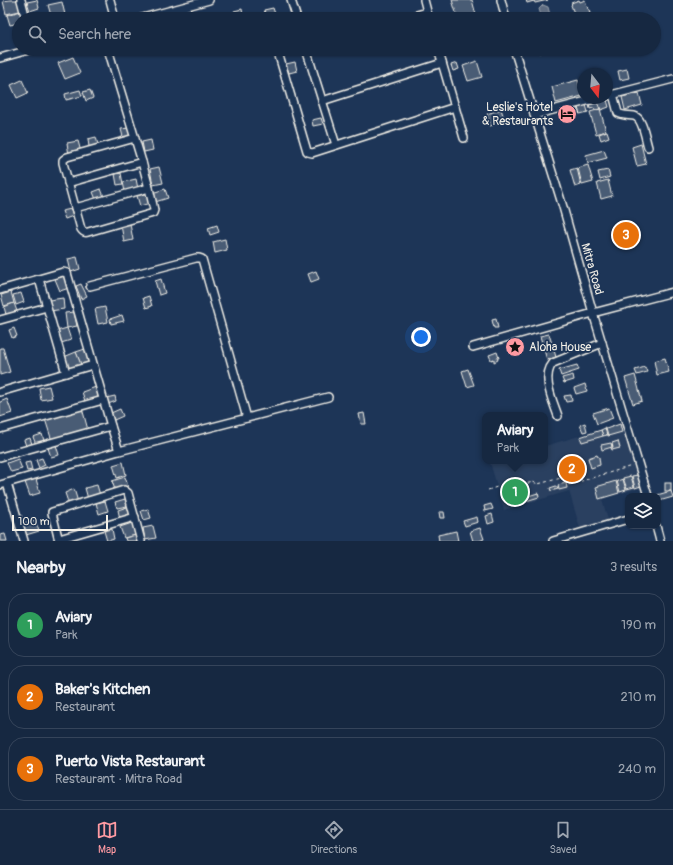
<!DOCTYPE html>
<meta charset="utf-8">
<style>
:root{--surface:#162841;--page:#23344c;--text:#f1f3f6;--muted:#9ea6b1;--line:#35445a;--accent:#ff9aa2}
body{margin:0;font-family:Pangolin,sans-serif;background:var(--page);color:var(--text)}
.controls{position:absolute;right:12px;bottom:12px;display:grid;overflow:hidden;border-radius:8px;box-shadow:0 1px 3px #0004}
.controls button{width:36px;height:36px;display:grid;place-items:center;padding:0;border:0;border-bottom:1px solid var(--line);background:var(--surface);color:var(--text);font:20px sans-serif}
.compass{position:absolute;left:577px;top:68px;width:36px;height:36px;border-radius:50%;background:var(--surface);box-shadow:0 1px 3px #0004;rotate:164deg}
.scale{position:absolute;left:12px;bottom:10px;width:96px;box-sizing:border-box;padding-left:4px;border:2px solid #f4f1e8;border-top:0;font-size:11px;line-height:14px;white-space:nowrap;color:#f4f1e8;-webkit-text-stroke:3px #1d3557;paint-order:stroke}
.you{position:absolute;left:421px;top:337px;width:14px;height:14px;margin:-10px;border:3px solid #fff;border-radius:50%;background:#1a73e8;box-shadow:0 0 0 6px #1a73e833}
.badge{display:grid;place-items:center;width:26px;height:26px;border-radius:50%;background:var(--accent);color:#fff;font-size:13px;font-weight:700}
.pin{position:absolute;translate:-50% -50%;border:2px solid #fff;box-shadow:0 1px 4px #0006}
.popup{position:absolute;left:482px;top:412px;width:66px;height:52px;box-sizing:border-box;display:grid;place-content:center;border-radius:8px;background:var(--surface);filter:drop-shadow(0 1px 3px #0005);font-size:13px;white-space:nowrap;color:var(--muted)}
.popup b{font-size:15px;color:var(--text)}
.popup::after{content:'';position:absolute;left:50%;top:100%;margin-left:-8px;border:8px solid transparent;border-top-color:var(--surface)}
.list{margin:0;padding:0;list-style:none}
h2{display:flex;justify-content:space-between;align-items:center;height:52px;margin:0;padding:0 16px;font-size:17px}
h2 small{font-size:13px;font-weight:400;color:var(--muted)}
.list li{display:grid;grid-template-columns:26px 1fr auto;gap:12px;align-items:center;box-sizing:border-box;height:64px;margin:0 8px 8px;padding:0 8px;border:1px solid var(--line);border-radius:16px}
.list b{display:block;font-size:15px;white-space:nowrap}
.list p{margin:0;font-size:13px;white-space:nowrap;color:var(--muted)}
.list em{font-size:13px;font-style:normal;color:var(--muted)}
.icon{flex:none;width:22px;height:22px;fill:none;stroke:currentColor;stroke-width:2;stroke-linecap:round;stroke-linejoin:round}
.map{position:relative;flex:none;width:673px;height:541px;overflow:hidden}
.search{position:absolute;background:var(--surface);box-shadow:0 1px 3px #0004;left:12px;right:12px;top:12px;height:44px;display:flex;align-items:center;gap:10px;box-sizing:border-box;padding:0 14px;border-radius:22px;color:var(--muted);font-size:15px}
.sheet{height:268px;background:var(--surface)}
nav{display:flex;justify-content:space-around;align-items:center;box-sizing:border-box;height:56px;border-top:1px solid var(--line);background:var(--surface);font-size:11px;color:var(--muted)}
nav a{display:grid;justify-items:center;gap:2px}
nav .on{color:var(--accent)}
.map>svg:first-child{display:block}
</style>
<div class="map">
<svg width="673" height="541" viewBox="0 0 673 541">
<rect width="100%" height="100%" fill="#1d3557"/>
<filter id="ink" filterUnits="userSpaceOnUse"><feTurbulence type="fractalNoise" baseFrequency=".025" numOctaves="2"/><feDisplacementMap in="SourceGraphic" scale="8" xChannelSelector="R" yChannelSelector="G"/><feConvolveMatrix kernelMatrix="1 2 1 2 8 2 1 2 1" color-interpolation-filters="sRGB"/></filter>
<g filter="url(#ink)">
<polygon fill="#2a4060" points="624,423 643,487 602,499 608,520 580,528 569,491 504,510 490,462 495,461 545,461 545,446"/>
<polygon fill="#5e6d82" stroke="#9aa2ab" points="543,5 548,7 551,19 542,19 539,9"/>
<g fill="#485b74" stroke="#f4f1e8">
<polygon points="10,0 18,0 20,11 6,14 3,1"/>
<polygon points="37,0 39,8 30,11 27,2"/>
<polygon points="452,0 472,0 476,15 463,19 458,19"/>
<polygon points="526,0 548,0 535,3 534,1 527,3"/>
<polygon points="579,0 580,2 585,0 588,9 589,9 591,19 576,19 571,5 572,4 571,3"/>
<polygon points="62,2 66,19 52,19 48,5"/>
<polygon points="273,8 276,17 267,19 264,10"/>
<polygon points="242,9 243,15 236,17 234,11"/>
<polygon points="21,11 23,19 19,19 19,23 10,25 7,15"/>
<polygon points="282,49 291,49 291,51 283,54"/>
<polygon points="291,49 303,49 303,51 293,54"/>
<polygon points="539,49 549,49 550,50 540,53"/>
<polygon points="73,57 80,73 65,79 58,63"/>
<polygon points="477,61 482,77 468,81 463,66"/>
<polygon points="295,62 297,71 289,73 286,64"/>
<polygon points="457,63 459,69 453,71 451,65"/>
<polygon points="627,69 629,78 620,80 618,71"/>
<polygon points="22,80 28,93 17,98 11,85"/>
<polygon points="578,80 582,96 556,103 552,87"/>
<polygon points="80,90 82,96 66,100 65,94"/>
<polygon points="90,90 93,98 86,101 83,92"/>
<polygon points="639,93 642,105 625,110 622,97"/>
<polygon points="607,100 609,107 601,110 598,102"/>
<polygon points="597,102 600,109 595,110 594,108 590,109 589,105"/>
<polygon points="586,105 588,112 580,114 578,108"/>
<polygon points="577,107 579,114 575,116 573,108"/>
<polygon points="501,109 505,121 490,126 487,114"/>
<polygon points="600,109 606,131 596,134 590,112"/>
<polygon points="321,118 323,124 313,126 312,120"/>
<polygon points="129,128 130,136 123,137 121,129"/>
<polygon points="607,131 609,137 601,140 599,134"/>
<polygon points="96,137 98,145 89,147 88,139"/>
<polygon points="151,140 153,150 144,152 142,142"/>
<polygon points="78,141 81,152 69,155 67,143"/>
<polygon points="641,144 646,164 637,166 632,147"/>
<polygon points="604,150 607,158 588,163 586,155"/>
<polygon points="588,165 593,182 582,185 578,168"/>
<polygon points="159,167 163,183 153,185 150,169"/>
<polygon points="577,168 581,185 575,187 570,170"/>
<polygon points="608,170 610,177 600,180 598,172"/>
<polygon points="121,173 123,184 117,185 115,174"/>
<polygon points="136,179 138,189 125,192 123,182"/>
<polygon points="608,180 612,196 601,199 597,183"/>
<polygon points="101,189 105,199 97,202 93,192"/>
<polygon points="165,189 168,198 155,202 152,193"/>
<polygon points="148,193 150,203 140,206 137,196"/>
<polygon points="71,209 73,216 65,219 62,211"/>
<polygon points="130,224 133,240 124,242 121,225"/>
<polygon points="217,225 219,232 210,235 208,228"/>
<polygon points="225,239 227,250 215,253 213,242"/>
<polygon points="77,257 80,269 71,272 68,259"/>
<polygon points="316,271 319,279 311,282 308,274"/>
<polygon points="64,276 69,288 60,291 55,279"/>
<polygon points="161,279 165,293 159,295 155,281"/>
<polygon points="81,284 87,296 81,299 76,286"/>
<polygon points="11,292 14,303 4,306 1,295"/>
<polygon points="21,293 24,302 16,305 13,295"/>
<polygon points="149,296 152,306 146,308 143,298"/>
<polygon points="63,298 64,309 50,311 49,300"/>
<polygon points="14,303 18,314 7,318 4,307"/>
<polygon points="105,307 108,322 98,324 95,309"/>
<polygon points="74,312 77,326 67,328 65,313"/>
<polygon points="122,315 124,321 111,324 110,319"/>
<polygon points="496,319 498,328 494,328 492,320"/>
<polygon points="14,328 17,336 12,338 9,330"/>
<polygon points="67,328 71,340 61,343 57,331"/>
<polygon points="549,334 556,357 547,360 540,336"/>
<polygon points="0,348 3,348 10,372 0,375"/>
<polygon points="85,349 91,364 82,367 76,352"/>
<polygon points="76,352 82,367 70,372 64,357"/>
<polygon points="497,352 499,358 497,358 498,360 494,362 494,359 491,360 489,355"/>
<polygon points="665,358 669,372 657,375 654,361"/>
<polygon points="577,365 579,370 561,376 559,370"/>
<polygon points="645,367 647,372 637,375 635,370"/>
<polygon points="468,369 474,385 467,387 462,371"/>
<polygon points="573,375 574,380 564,383 562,378"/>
<polygon points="635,375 642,401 633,404 625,378"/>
<polygon points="585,384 587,391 576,394 574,388"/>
<polygon points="49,386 52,398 41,400 39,388"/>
<polygon points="96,387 101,399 86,404 82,392"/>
<polygon points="571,395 572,401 566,402 564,396"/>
<polygon points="115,396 116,401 108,404 106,398"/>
<polygon points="7,399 12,413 0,417 0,402"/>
<polygon points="82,408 88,430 52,441 45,419"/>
<polygon points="609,408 613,418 597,424 593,413"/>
<polygon points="120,409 123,416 114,420 111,413"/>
<polygon points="364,413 366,424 361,424 359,414"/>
<polygon points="585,423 587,431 583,432 580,425"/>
<polygon points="620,424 622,432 608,436 606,429"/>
<polygon points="605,428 607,435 603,436 601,430"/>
<polygon points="601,430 603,436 582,442 580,437"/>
<polygon points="42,434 45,444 37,447 33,437"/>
<polygon points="30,438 32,444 26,446 24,440"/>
<polygon points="618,441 620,448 612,450 611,448 613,448 612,443"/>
<polygon points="611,443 612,447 602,450 601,445"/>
<polygon points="56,445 59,455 51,457 48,448"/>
<polygon points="578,455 583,474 570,477 566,459"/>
<polygon points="597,455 598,457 599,457 600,465 591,468 588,458"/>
<polygon points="42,458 45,465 39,468 36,460"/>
<polygon points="18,459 22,469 11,472 7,463"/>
<polygon points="30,462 32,470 27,471 25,463"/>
<polygon points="123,462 126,475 117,478 113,465"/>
<polygon points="638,475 641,486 635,488 632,476"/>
<polygon points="631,476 634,487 627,489 623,478"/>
<polygon points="125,477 128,486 115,490 112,481"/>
<polygon points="36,479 40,493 30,496 25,482"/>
<polygon points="623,479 626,490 620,492 617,481"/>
<polygon points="616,481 619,493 599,499 596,487"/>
<polygon points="566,483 567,488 559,490 558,485"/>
<rect x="665" y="483" width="6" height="8"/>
<polygon points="97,485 100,495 88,499 85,488"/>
<polygon points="556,486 558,489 551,491 550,488"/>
<polygon points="74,489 78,502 69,505 65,493"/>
<polygon points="671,491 673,497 659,501 657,495"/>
<polygon points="538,493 539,497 526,501 525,497"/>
<polygon points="125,499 127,506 117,508 115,502"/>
<polygon points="105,501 108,511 99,514 96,503"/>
<polygon points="491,504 493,509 485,511 484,506"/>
<polygon points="130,506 132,516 120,519 118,510"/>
<polygon points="148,509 151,518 144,520 141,511"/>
<polygon points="439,512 444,512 445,518 440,518"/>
<polygon points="492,514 494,522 488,524 486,516"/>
<polygon points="477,517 478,522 465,526 463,521"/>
<polygon points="35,520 39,531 26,535 23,523"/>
<polygon points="132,523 136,535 124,538 120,527"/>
<polygon points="153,526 156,538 145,540 143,528"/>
<polygon points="480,528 484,539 479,541 473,541 470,531"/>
<polygon points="112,529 114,539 107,541 104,531"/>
<polygon points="456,531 458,541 439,541 438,535"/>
<polygon points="5,534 7,541 0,541 0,535"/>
<polygon points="136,535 138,541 126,541 125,538"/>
</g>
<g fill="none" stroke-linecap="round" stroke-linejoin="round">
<defs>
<g id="minor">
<polyline points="21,0 26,19"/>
<polyline points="110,0 115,19"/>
<polyline points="291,0 297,19"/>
<polyline points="424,0 429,19"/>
<polyline points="501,0 506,19"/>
<polyline points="139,19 209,0"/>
<polyline points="403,19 427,12"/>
<path d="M108,49l34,113 7,26 5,22 -1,3 -3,1 -62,18c-3,1 -5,0 -7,-3l-18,-66v-3l4,-3 68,-19"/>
<polyline points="277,49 307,151 308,152 312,153 455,107"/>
<polyline points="306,49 336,145"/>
<polyline points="438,49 464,138"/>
<polyline points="514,49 563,207 593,313 648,496"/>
<polyline points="0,58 32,49"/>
<path d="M613,94l5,19c5,3 10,2 16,3 9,2 11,22 14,31"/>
<polyline points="607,96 673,79"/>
<polyline points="322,101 442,63"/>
<polyline points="534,115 598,98"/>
<polyline points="68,183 142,162"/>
<polyline points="75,208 149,188"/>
<polyline points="39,279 66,373"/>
<polyline points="90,286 196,258 199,258 202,259 247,418"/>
<polyline points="0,290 63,272 67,273 111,426 119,451"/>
<polyline points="0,320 47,307"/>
<polyline points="473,347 593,313 673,292"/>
<polyline points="0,392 93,365"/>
<path d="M558,416c-5,-15 -17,-39 -5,-53l49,-20"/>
<polyline points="0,429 103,400"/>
<polyline points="0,457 111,426"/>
<polyline points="7,483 24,541"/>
<polyline points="0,485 119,451 328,397"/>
<polyline points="656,526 660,541"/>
<polyline points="59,539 135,517"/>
<polyline points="59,541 52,513 52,512 124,490 128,493 141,541"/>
<polyline points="553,541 628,519"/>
</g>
</defs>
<use href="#minor" stroke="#f4f1e8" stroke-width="10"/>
<polyline stroke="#f4f1e8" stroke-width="1" stroke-dasharray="3 3" stroke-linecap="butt" points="488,490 497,487 501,490 533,482 538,484 565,477 568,485 632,466"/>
<use href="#minor" stroke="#1d3557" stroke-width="7"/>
</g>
</g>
<defs>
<symbol id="hotel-disc" viewBox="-11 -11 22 22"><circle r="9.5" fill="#ff9aa2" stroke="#1d3557"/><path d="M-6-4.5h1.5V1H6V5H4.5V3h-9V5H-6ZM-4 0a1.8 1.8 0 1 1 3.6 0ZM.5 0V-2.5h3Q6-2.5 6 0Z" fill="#111"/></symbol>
<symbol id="sight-disc" viewBox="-11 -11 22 22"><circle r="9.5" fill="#ff9aa2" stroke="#1d3557"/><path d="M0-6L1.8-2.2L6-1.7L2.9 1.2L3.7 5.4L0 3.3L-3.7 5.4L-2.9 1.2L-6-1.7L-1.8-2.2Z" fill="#111"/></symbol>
</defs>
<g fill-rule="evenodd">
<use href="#hotel-disc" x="556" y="103" width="22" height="22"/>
<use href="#sight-disc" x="504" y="336" width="22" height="22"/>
</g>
<g text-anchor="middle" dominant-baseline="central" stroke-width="3.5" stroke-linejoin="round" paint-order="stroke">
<g font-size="12" fill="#f4f1e8" stroke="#1d3557" text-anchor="end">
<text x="553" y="107">Leslie's Hotel<tspan x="553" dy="14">&amp; Restaurants</tspan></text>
<text x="529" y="347" text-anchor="start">Aloha House</text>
</g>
<g font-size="12" fill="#f4f1e8" stroke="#1d3557">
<text transform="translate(592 269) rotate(74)">Mitra Road</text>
</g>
</g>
</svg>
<div class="controls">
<button><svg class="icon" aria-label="layers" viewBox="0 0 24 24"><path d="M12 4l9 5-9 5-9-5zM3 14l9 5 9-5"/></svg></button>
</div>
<svg class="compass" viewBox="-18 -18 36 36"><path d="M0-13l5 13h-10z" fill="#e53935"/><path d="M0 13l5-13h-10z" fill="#9ea6b1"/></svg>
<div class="scale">100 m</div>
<div class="you"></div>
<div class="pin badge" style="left:515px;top:492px;background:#2e9e5b">1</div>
<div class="popup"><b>Aviary</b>Park</div>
<div class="pin badge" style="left:572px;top:469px;background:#e8710a">2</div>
<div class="pin badge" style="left:626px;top:235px;background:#e8710a">3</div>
<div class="search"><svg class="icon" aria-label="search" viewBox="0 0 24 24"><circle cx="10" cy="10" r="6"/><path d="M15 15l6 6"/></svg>Search here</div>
</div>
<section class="sheet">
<h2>Nearby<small>3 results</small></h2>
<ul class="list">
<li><span class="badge" style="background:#2e9e5b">1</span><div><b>Aviary</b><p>Park</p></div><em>190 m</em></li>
<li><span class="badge" style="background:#e8710a">2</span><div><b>Baker's Kitchen</b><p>Restaurant</p></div><em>210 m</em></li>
<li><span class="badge" style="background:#e8710a">3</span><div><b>Puerto Vista Restaurant</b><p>Restaurant · Mitra Road</p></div><em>240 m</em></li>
</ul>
</section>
<nav>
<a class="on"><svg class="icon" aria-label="map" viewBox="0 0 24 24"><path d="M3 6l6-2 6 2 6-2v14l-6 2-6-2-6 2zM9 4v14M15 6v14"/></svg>Map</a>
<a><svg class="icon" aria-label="directions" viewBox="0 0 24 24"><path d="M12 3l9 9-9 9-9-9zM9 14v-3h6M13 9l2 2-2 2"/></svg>Directions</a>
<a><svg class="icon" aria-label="saved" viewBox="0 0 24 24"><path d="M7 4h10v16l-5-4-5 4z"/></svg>Saved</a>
</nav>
